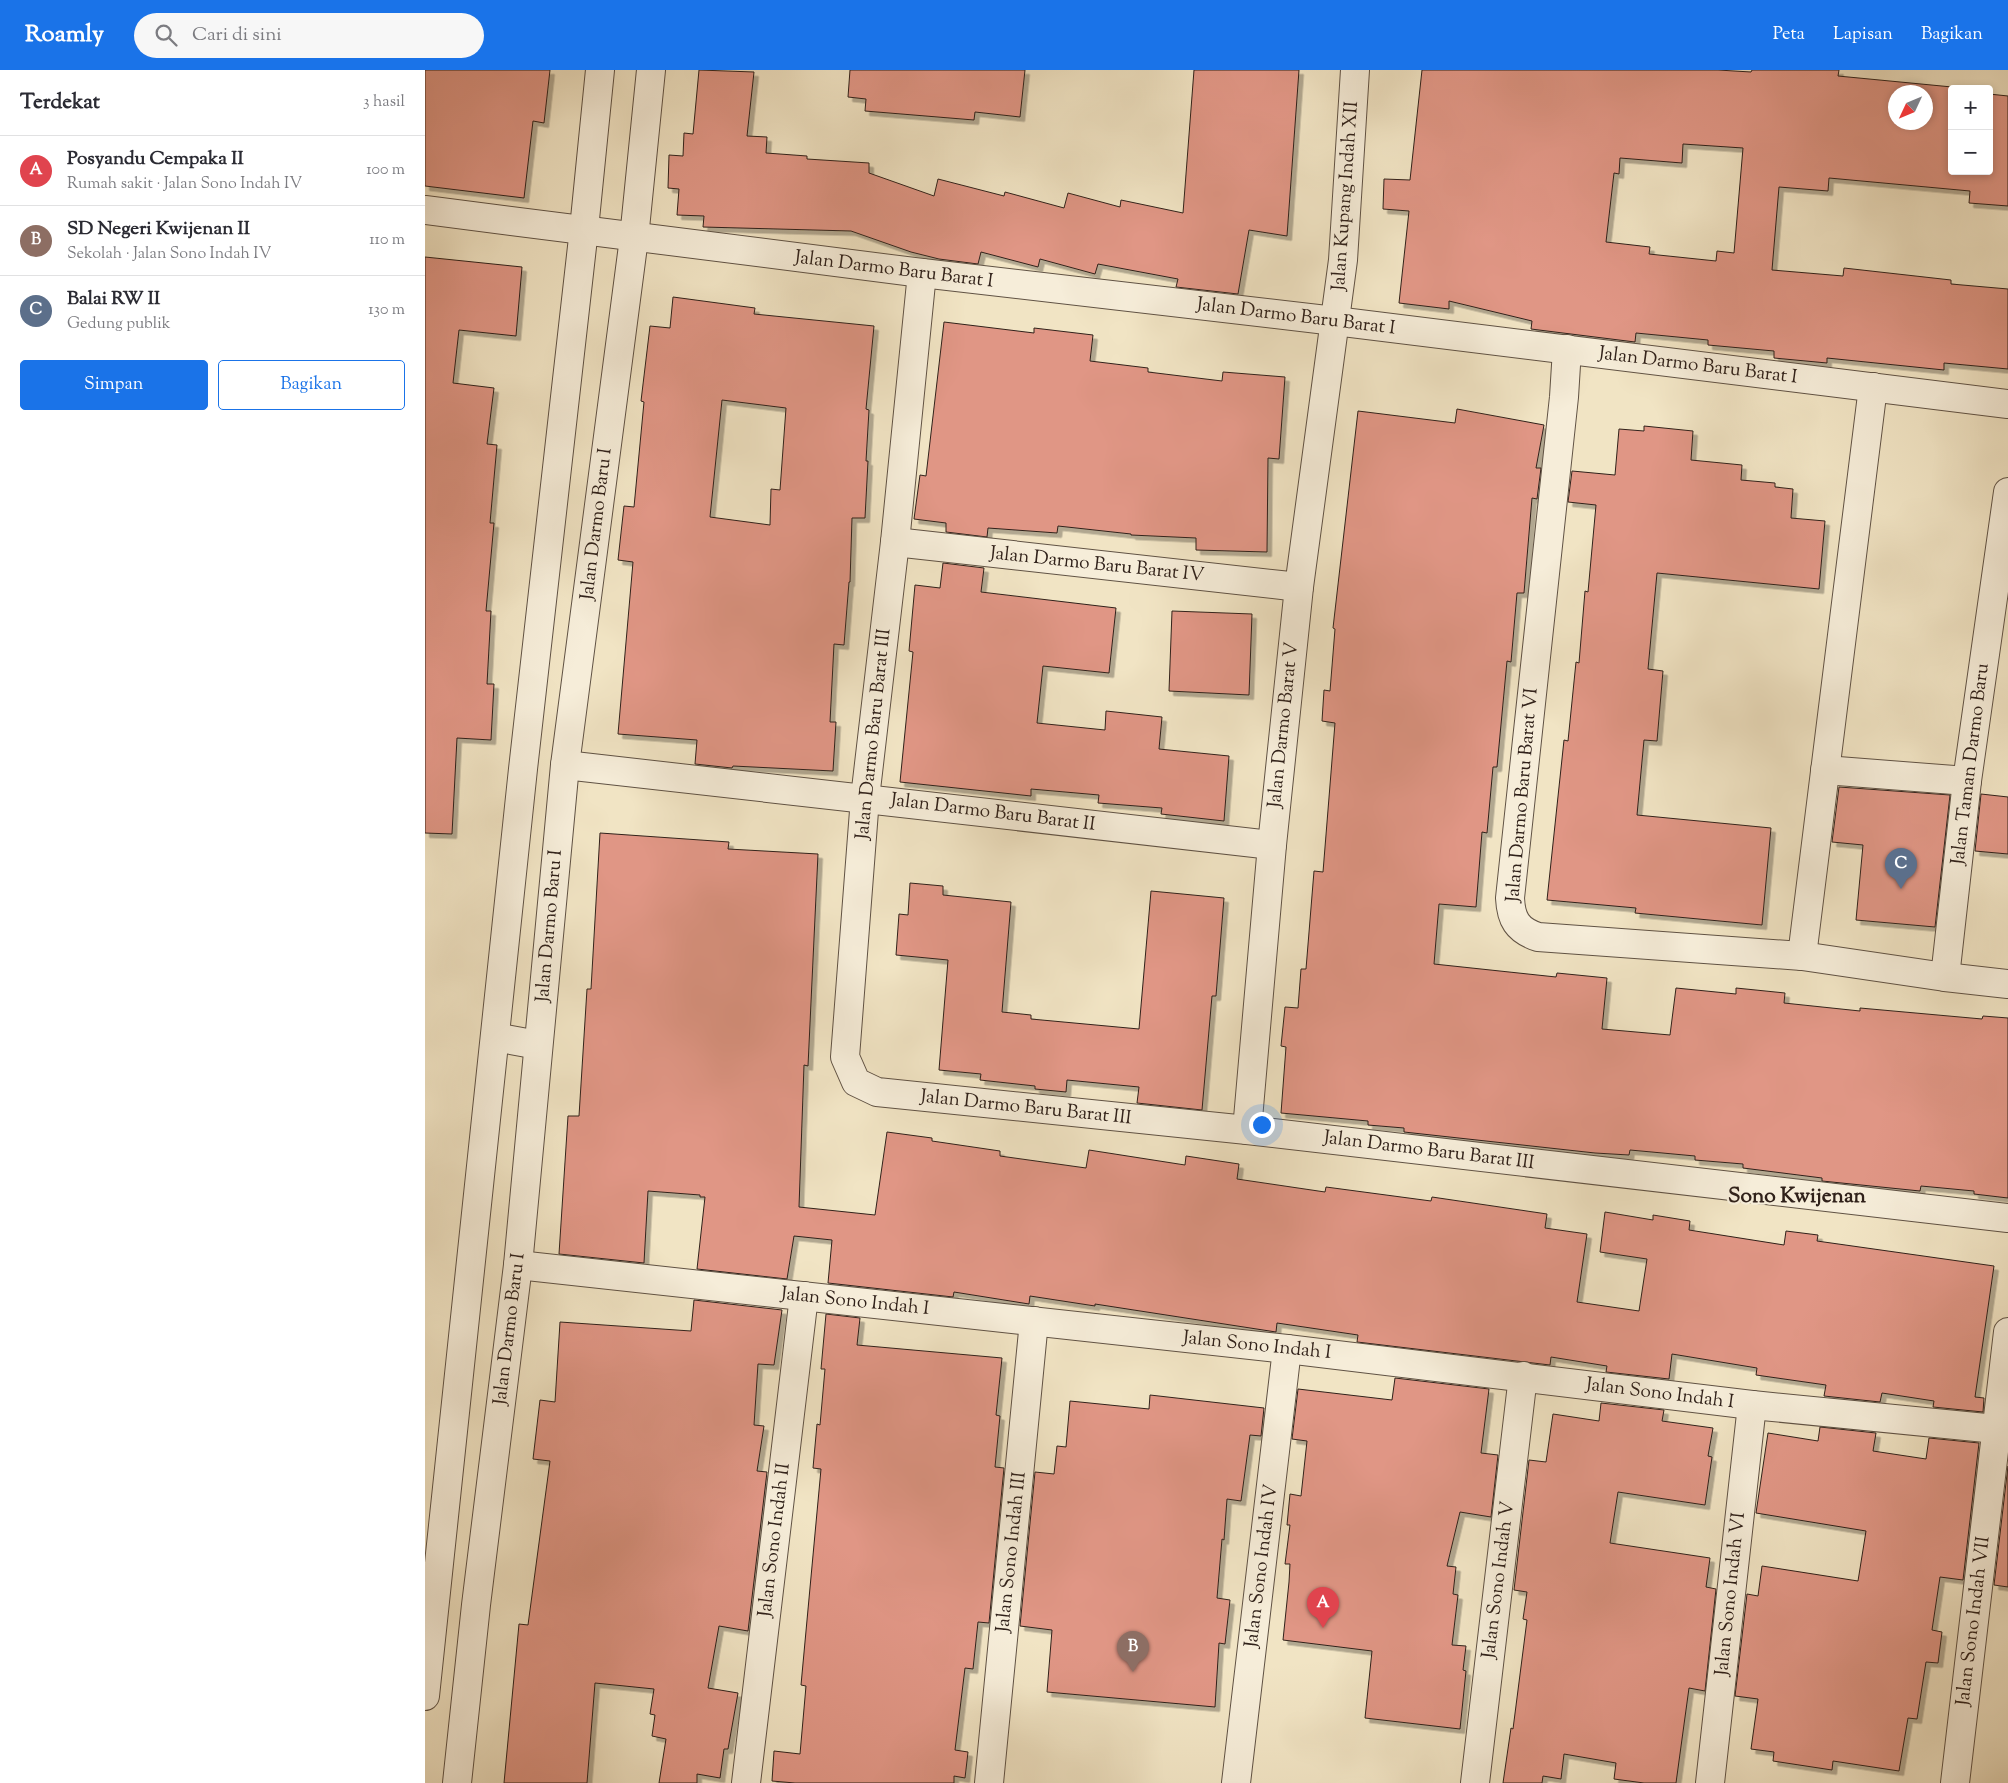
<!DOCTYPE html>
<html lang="id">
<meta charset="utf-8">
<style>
:root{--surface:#fff;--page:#f7f7f7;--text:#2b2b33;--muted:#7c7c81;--line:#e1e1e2;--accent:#1a73e8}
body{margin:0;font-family:"Sorts Mill Goudy",serif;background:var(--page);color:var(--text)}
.controls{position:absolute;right:15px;top:15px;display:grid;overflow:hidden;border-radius:5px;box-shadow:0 2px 8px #0003}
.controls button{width:45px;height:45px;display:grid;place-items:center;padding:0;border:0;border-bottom:1px solid var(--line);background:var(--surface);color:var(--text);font:25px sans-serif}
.compass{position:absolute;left:1463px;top:15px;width:45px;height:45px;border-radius:50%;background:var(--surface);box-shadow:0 2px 8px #0003;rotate:226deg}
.you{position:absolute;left:836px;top:1054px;width:18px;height:18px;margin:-12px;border:4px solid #fff;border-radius:50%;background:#1a73e8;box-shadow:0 0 0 8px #1a73e833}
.badge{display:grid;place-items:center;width:32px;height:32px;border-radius:50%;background:var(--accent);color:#fff;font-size:16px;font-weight:700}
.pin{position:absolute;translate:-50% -41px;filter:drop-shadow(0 1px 2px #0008)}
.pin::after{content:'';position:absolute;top:26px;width:18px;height:15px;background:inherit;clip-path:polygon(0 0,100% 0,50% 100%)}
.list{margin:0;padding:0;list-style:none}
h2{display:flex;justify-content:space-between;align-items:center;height:65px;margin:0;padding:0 20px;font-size:21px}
h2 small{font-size:16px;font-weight:400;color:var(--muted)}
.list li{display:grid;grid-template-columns:32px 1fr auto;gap:15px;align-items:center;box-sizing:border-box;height:70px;padding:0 20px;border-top:1px solid var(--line)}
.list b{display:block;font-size:19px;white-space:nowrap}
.list p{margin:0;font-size:16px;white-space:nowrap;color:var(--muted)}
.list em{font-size:16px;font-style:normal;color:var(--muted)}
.actions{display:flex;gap:10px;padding:15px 20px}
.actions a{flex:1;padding:11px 0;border:1px solid var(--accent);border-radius:5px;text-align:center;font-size:18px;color:var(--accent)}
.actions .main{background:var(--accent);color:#fff}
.icon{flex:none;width:28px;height:28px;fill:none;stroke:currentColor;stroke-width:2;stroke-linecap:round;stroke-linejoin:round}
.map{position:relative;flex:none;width:1583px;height:1713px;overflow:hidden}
header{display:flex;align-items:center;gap:30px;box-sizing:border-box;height:70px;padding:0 25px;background:var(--accent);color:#fff}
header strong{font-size:24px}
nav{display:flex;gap:28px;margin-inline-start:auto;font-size:18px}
.search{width:350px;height:45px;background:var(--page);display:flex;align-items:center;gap:12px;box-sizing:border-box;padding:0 18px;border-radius:28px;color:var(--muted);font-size:19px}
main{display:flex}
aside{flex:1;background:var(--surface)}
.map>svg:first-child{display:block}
</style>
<header>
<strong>Roamly</strong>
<div class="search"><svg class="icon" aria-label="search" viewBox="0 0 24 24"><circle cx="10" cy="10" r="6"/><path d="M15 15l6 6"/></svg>Cari di sini</div>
<nav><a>Peta</a><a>Lapisan</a><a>Bagikan</a></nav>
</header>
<main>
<aside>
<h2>Terdekat<small>3 hasil</small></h2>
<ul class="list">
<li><span class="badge" style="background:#e0444e">A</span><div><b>Posyandu Cempaka II</b><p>Rumah sakit · Jalan Sono Indah IV</p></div><em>100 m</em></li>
<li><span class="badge" style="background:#8d6e63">B</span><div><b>SD Negeri Kwijenan II</b><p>Sekolah · Jalan Sono Indah IV</p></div><em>110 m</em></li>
<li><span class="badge" style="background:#5c6f8a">C</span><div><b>Balai RW II</b><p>Gedung publik</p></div><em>130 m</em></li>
</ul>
<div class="actions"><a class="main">Simpan</a><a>Bagikan</a></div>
</aside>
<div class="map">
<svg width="1583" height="1713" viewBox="0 0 1583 1713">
<defs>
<filter id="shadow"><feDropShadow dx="4.5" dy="4.5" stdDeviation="0" flood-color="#0004"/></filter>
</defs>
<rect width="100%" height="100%" fill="#f1e4c4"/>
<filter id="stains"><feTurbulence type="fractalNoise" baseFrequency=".004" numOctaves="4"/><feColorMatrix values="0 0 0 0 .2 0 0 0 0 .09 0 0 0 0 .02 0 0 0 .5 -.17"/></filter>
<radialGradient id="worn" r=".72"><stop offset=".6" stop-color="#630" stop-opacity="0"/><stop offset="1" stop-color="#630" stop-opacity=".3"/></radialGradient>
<g fill="#e09685" stroke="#30211a" fill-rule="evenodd" filter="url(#shadow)">
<polygon points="0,0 125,0 119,53 108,51 99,128 0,116"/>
<polygon points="274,0 329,2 322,66 342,67 341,83 382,86 382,89 444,93 444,103 509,126 513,109 579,126 580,122 639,138 643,123 695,137 696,130 758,143 769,0 874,0 862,166 824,160 813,224 751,217 753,209 673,194 670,204 615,189 613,197 556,182 553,194 514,189 486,182 426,161 278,157 279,146 252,145 254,119 243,118 244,85 258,86 259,63 268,64"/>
<polygon points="425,0 600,0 595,47 550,42 549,50 440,41 441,29 423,27"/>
<path d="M997,0h296l33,2 1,-2h87l-1,6 114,11v84h37v-77l19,2v110l-39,-3 1,-12 -141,-13 -1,13 -49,-4 -7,83 71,6 1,-8 107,12v4l57,5v80l-64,-6v7l-117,-12v5l-53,-5v-7l-66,-6v-5l-72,-7 -1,9 -104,-13 1,-8 -83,-20v8l-50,-6 10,-92 -26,-2 1,-30 26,1zM1470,22h30v30h-30zM1258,74l60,4 -9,105 -17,-2 -1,10 -67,-7 1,-7 -44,-5 8,-69 5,1 1,-16 62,5z"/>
<polygon points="0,187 97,197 91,266 34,260 28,313 69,318 62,374 72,375 65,453 69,453 61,541 66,541 62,614 69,614 66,670 32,668 27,764 0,763"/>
<path d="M248,227l82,11 -1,6 120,12 -8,83 3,1 -3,51h2l-3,57h-13l-2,64h-1l-5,63 -10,-1 -4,78h6l-3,49 -100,-5 -1,2 -37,-4 2,-24 -79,-6 15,-172 -15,-2 6,-54 10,1 10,-105 -3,-1 9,-75 20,2zM297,330l64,8 -6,82 -9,-1 -1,36 -60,-8z"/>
<polygon points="519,252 609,263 609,258 668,265 665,291 723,298 723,302 797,311 798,302 860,307 854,389 843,388 842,482 771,480 771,468 706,465 706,464 633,456 632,463 563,458 562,467 521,462 521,453 489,449 495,405 501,406"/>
<polygon points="1032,339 1119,355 1111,398 1116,398 1112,429 1107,428 1099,523 1092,523 1086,592 1082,591 1072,697 1068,697 1062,763 1057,762 1051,837 1014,834 1009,894 1131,907 1132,903 1182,908 1177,959 1245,965 1251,918 1311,924 1311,918 1360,923 1359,933 1435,941 1435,938 1557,949 1558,946 1583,948 1583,1128 1549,1124 1549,1121 1496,1116 1495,1121 1397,1111 1397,1108 1318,1098 1318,1094 1270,1090 1270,1086 1205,1080 1204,1085 1170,1083 979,1062 979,1058 943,1055 943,1051 856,1043 861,977 856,976 860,937 873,938 876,899 881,899 889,801 898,802 910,653 897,651 899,620 905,621 910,559 908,558 933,341 1030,353"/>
<polygon points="1219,356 1268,361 1266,390 1317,395 1316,410 1350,413 1350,417 1368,419 1366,448 1400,451 1394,519 1232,503 1223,599 1238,601 1232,671 1219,670 1212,745 1346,758 1337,855 1210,843 1211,838 1122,830 1139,670 1143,671 1151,592 1154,593 1160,521 1163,522 1171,435 1143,432 1147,401 1190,405 1194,359 1219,361"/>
<polygon points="518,493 559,498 556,522 691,538 684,603 618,596 612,653 680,660 681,641 737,647 734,679 804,686 799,751 736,744 737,738 673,733 674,725 606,719 606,726 475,712 488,582 484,581 490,515 515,518"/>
<polygon points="747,541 827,544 824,625 744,621"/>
<polygon points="1414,717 1525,725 1510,857 1431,850 1438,775 1407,772"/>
<polygon points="1556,724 1583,727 1583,784 1550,781"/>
<polygon points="175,763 304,772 303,779 393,784 383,996 379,995 374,1137 450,1145 462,1062 507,1068 507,1071 575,1081 575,1086 661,1098 664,1080 760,1095 761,1086 814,1094 812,1109 900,1122 901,1117 1006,1131 1007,1127 1122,1144 1120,1158 1162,1164 1152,1232 1214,1241 1222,1189 1175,1182 1180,1142 1228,1150 1228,1145 1265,1151 1264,1160 1359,1175 1361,1161 1393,1165 1392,1171 1569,1196 1550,1327 1559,1328 1558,1342 1508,1337 1509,1331 1457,1323 1455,1332 1399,1326 1401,1315 1331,1305 1332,1298 1247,1284 1244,1309 1181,1302 1182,1296 1126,1287 1125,1295 932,1272 933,1265 852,1253 851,1262 670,1234 670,1236 605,1226 604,1234 529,1222 528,1227 403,1213 407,1170 369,1166 362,1209 272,1199 280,1127 275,1127 275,1125 223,1121 219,1193 134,1184 143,1046 154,1046 162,919 166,919"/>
<polygon points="485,813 518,816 518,825 586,832 577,942 606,945 606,949 714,959 726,821 799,828 791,926 787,926 777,1040 712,1033 714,1017 642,1010 641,1022 610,1019 610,1016 555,1010 556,1004 514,1000 523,890 471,885 474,844 483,845"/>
<polygon points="269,1230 357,1240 349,1295 333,1294 329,1355 339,1356 332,1401 342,1402 323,1561 294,1556 283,1618 313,1623 303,1679 299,1679 295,1708 272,1704 272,1713 234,1713 241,1669 227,1666 230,1645 225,1644 229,1619 170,1613 162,1713 79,1713 94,1554 103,1555 125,1391 108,1389 115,1330 130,1332 135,1252 266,1261"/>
<polygon points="401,1244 435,1248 432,1275 577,1288 571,1345 575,1346 570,1397 579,1398 564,1553 553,1552 548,1599 540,1598 530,1680 543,1682 540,1708 529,1706 529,1713 370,1713 347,1711 349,1681 375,1684 381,1616 376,1615 396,1399 388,1398 392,1354 395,1355 400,1299 396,1299"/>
<polygon points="970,1308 1064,1319 1056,1383 1073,1385 1066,1447 1035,1442 1022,1496 1031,1497 1028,1524 1033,1525 1027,1575 1041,1576 1038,1600 1041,1601 1035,1659 940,1648 947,1581 858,1570 864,1512 865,1494 860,1494 865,1455 862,1455 865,1424 876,1426 882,1371 867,1369 873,1319 967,1330"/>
<polygon points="725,1325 839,1338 836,1366 825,1365 816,1431 802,1429 799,1470 797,1469 792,1528 805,1530 800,1574 794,1573 790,1637 622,1622 627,1560 595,1556 610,1402 629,1404 632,1376 641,1377 645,1331 724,1339"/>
<polygon points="1176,1333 1239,1340 1237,1351 1288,1358 1283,1386 1287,1387 1280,1435 1193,1422 1185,1473 1285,1488 1281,1517 1291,1519 1280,1621 1264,1618 1251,1713 1219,1713 1189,1709 1191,1693 1139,1684 1136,1709 1118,1706 1117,1713 1078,1713 1086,1658 1088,1659 1102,1550 1098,1549 1102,1522 1089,1520 1104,1390 1121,1392 1128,1344 1174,1351"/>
<polygon points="1395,1357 1451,1363 1448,1381 1501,1389 1504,1368 1554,1373 1538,1510 1515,1507 1507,1560 1517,1562 1513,1593 1501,1592 1492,1649 1483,1648 1474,1701 1408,1691 1407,1700 1348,1691 1349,1682 1326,1679 1333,1629 1310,1626 1322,1524 1333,1526 1337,1496 1433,1511 1441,1461 1331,1443 1343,1363 1393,1371"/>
<polygon points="1583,1396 1583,1517 1569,1515"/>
</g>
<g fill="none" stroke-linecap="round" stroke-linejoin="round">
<defs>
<g id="street">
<polyline points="0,140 497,203 910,251 1583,334"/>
<polyline points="497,203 470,472 440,728 420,987 431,1012 452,1022 822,1060 1583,1148"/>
<path d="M1142,279l-3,48 -54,501c1,21 7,32 28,39l264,19 143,21 63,7"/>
<polyline points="470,472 874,517"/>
<polyline points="140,695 847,775"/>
<polyline points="1400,700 1542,711"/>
<polyline points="1377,886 1448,317"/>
<polyline points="1520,907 1542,711 1583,422"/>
<polyline points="70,967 113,975"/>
<polyline points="822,1060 847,775 874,517 918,190 930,0"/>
<polyline points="93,1195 862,1279 1327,1335 1571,1359"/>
<polyline points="0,1626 98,699 159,159 175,0"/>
<polyline points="32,1713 51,1535 93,1195 140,695 209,168 226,0"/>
<polyline points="321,1713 379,1226"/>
<polyline points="564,1713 609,1251"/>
<polyline points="811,1713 862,1279"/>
<polyline points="1050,1713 1098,1306"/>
<polyline points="1285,1713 1327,1335"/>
<polyline points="1530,1713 1583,1262"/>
</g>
</defs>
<use href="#street" stroke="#605244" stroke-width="30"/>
<use href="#street" stroke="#f6edd9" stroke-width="28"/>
</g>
<g text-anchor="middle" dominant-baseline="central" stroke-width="4.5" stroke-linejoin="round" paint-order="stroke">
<g font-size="19" fill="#30211a" stroke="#f6edd9">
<text transform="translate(921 126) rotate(-86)">Jalan Kupang Indah XII</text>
<text transform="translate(469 200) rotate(7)">Jalan Darmo Baru Barat I</text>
<text transform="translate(871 247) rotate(7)">Jalan Darmo Baru Barat I</text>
<text transform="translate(1273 296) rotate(7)">Jalan Darmo Baru Barat I</text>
<text transform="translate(172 454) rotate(-83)">Jalan Darmo Baru I</text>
<text transform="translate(672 495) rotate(6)">Jalan Darmo Baru Barat IV</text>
<text transform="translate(859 655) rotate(-84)">Jalan Darmo Barat V</text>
<text transform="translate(449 664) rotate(-84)">Jalan Darmo Baru Barat III</text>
<text transform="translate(1546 694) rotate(-83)">Jalan Taman Darmo Baru</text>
<text transform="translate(1098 725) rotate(-85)">Jalan Darmo Baru Barat VI</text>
<text transform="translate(568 743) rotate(7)">Jalan Darmo Baru Barat II</text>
<text transform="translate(125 856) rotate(-85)">Jalan Darmo Baru I</text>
<text transform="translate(601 1038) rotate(6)">Jalan Darmo Baru Barat III</text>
<text transform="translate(1004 1081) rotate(7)">Jalan Darmo Baru Barat III</text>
<text transform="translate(430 1232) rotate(6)">Jalan Sono Indah I</text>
<text transform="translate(85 1259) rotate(-83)">Jalan Darmo Baru I</text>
<text transform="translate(832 1276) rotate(6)">Jalan Sono Indah I</text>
<text transform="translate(1235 1324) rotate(7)">Jalan Sono Indah I</text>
<text transform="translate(350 1470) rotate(-83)">Jalan Sono Indah II</text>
<text transform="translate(587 1482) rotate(-84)">Jalan Sono Indah III</text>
<text transform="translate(837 1496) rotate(-83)">Jalan Sono Indah IV</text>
<text transform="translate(1074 1510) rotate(-83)">Jalan Sono Indah V</text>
<text transform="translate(1306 1524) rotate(-84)">Jalan Sono Indah VI</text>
<text transform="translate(1549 1551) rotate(-83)">Jalan Sono Indah VII</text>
</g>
<g font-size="21" font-weight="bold" fill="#30211a" stroke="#f6edd9">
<text x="1372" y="1127">Sono Kwijenan</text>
</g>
</g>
<rect width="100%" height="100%" filter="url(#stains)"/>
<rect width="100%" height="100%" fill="url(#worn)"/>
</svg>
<div class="controls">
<button>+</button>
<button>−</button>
</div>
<svg class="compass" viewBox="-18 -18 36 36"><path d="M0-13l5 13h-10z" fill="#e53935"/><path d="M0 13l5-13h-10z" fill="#7c7c81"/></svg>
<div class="you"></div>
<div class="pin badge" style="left:898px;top:1558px;background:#e0444e">A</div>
<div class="pin badge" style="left:708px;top:1602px;background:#8d6e63">B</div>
<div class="pin badge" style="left:1476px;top:819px;background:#5c6f8a">C</div>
</div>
</main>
